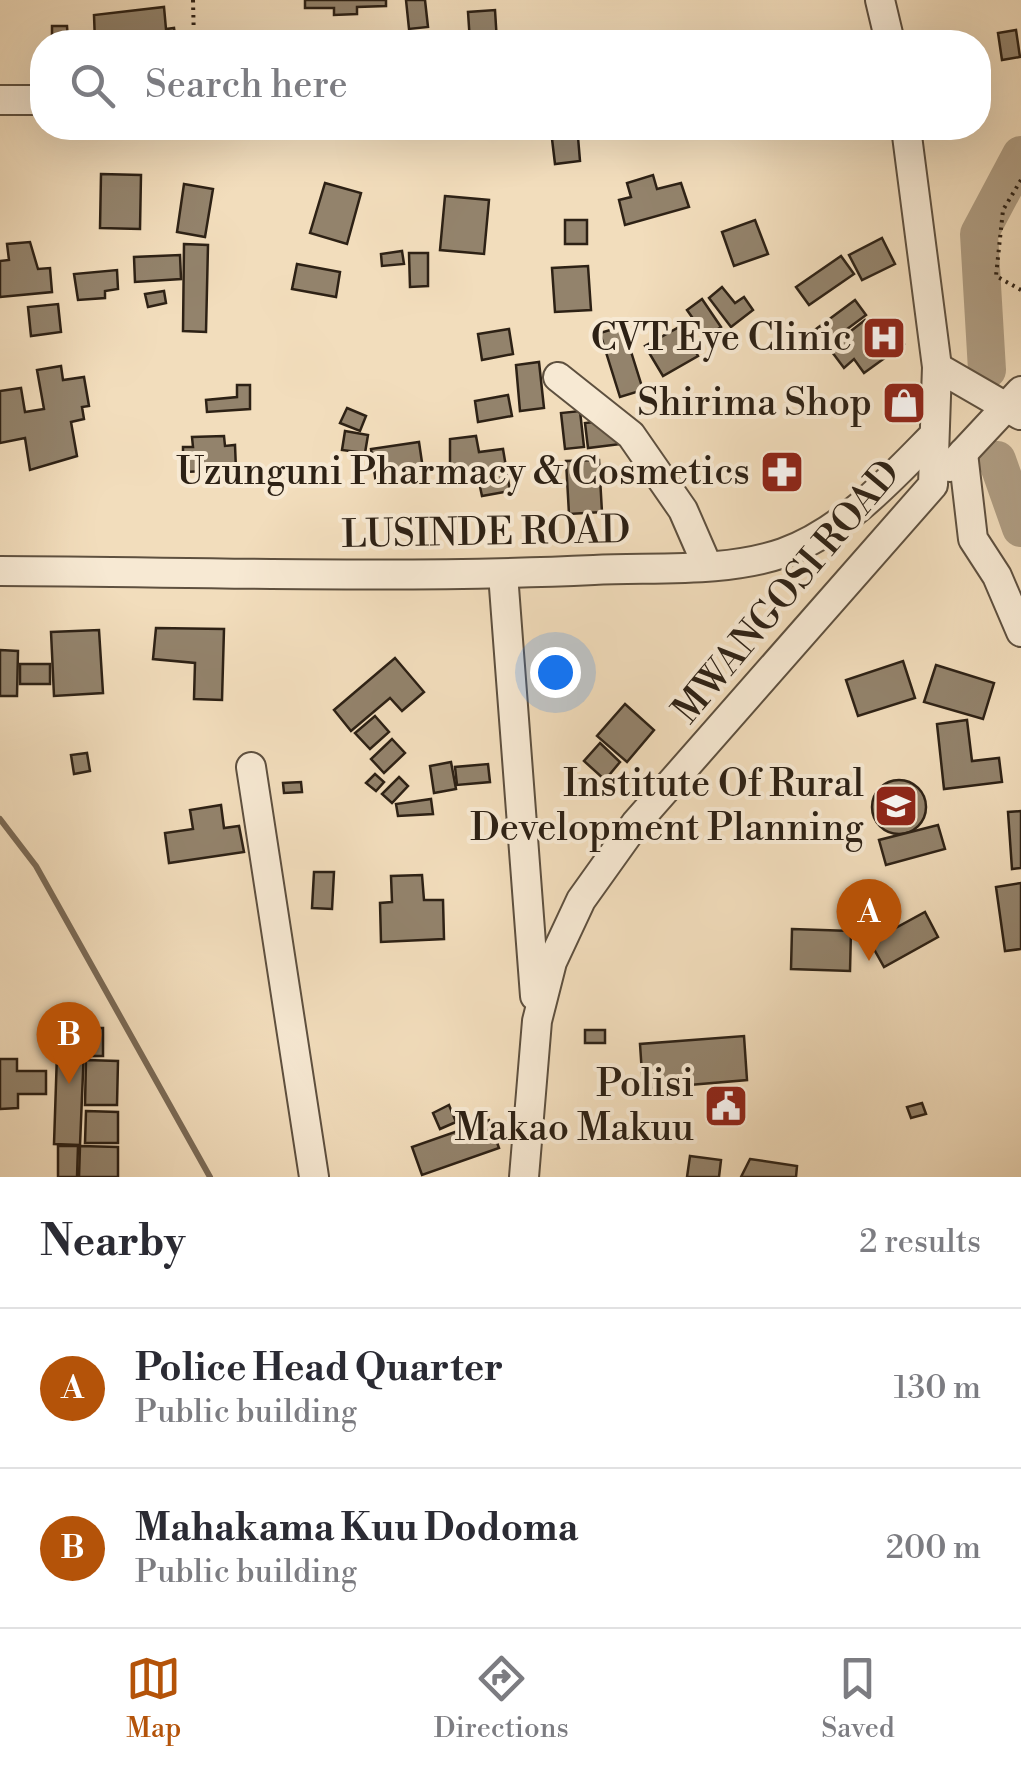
<!DOCTYPE html>
<style>
:root{--surface:#fff;--page:#f2f2f3;--text:#2b2b33;--muted:#7c7c81;--line:#e1e1e2;--accent:#b45309}
body{margin:0;font-family:"Libre Bodoni",serif;background:var(--page);color:var(--text)}
.you{position:absolute;left:555px;top:672px;width:35px;height:35px;margin:-25px;border:8px solid #fff;border-radius:50%;background:#1a73e8;box-shadow:0 0 0 15px #1a73e833}
.badge{display:grid;place-items:center;width:65px;height:65px;border-radius:50%;background:var(--accent);color:#fff;font-size:32px;font-weight:700}
.pin{position:absolute;translate:-50% -82px;filter:drop-shadow(0 2px 5px #0008)}
.pin::after{content:'';position:absolute;top:52px;width:35px;height:30px;background:inherit;clip-path:polygon(0 0,100% 0,50% 100%)}
.list{margin:0;padding:0;list-style:none}
h2{display:flex;justify-content:space-between;align-items:center;height:130px;margin:0;padding:0 40px;font-size:42px}
h2 small{font-size:32px;font-weight:400;color:var(--muted)}
.list li{display:grid;grid-template-columns:65px 1fr auto;gap:30px;align-items:center;box-sizing:border-box;height:160px;padding:0 40px;border-top:2px solid var(--line)}
.list b{display:block;font-size:38px;white-space:nowrap}
.list p{margin:0;font-size:32px;white-space:nowrap;color:var(--muted)}
.list em{font-size:32px;font-style:normal;color:var(--muted)}
.icon{flex:none;width:55px;height:55px;fill:none;stroke:currentColor;stroke-width:2;stroke-linecap:round;stroke-linejoin:round}
.map{position:relative;flex:none;width:1021px;height:1177px;overflow:hidden}
.search{position:absolute;background:var(--surface);box-shadow:0 10px 40px #0002;left:30px;right:30px;top:30px;height:110px;display:flex;align-items:center;gap:25px;box-sizing:border-box;padding:0 35px;border-radius:40px;color:var(--muted);font-size:38px}
.sheet{height:450px;background:var(--surface)}
nav{display:flex;justify-content:space-around;align-items:center;box-sizing:border-box;height:140px;border-top:2px solid var(--line);background:var(--surface);font-size:28px;color:var(--muted)}
nav a{display:grid;justify-items:center;gap:5px}
nav .on{color:var(--accent)}
.map>svg:first-child{display:block}
</style>
<div class="map">
<svg width="1021" height="1177" viewBox="0 0 1021 1177">
<rect width="100%" height="100%" fill="#f2ddbc"/>
<filter id="stains"><feTurbulence type="fractalNoise" baseFrequency=".002" numOctaves="4"/><feColorMatrix values="0 0 0 0 .2 0 0 0 0 .09 0 0 0 0 .02 0 0 0 .5 -.17"/></filter>
<radialGradient id="worn" r=".72"><stop offset=".6" stop-color="#630" stop-opacity="0"/><stop offset="1" stop-color="#630" stop-opacity=".3"/></radialGradient>
<g fill="none" stroke-linecap="round" stroke-linejoin="round">
<polyline stroke="#7b6b57" stroke-width="6" points="0,819 36,866 210,1177"/>
<g stroke="#af9d83" stroke-width="38">
<polyline points="987,370 979,234 1021,155"/>
<polyline points="997,460 1021,528"/>
</g>
</g>
<g fill="#93836c" stroke="#2d2115" stroke-width="2.5">
<polygon points="305,0 386,0 386,6 357,7 357,14 334,15 334,8 305,8"/>
<polygon points="406,0 425,0 428,27 409,29"/>
<polygon points="164,7 166,29 174,28 176,42 95,42 94,15"/>
<polygon points="495,10 497,42 470,42 468,12"/>
<polygon points="52,26 67,26 68,42 52,42"/>
<polygon points="1016,30 1020,57 1002,60 998,33"/>
<polygon points="578,137 580,161 555,164 552,139"/>
<polygon points="101,174 141,175 140,229 100,228"/>
<polygon points="653,175 657,189 681,183 689,207 625,225 619,200 631,197 627,183"/>
<polygon points="325,183 361,193 347,244 310,233"/>
<polygon points="184,184 213,189 205,237 177,232"/>
<polygon points="445,196 489,200 484,254 440,250"/>
<rect x="565" y="220" width="22" height="24"/>
<polygon points="755,220 768,254 734,266 722,232"/>
<polygon points="882,238 895,264 862,280 849,255"/>
<polygon points="30,242 38,269 50,268 52,292 0,297 0,261 9,260 7,244"/>
<polygon points="184,244 208,245 206,332 183,331"/>
<polygon points="402,251 404,264 382,266 381,254"/>
<polygon points="409,253 428,253 428,286 410,287"/>
<polygon points="180,255 181,279 135,282 134,257"/>
<polygon points="841,256 854,274 809,305 796,287"/>
<polygon points="297,264 340,272 336,297 292,289"/>
<polygon points="588,266 591,310 555,312 552,268"/>
<polygon points="117,270 118,289 105,291 105,298 78,300 74,274"/>
<polygon points="722,287 735,303 744,297 753,310 731,327 709,298"/>
<polygon points="164,291 166,303 148,307 145,294"/>
<polygon points="702,299 721,327 706,337 687,310"/>
<polygon points="855,300 866,315 827,344 816,329"/>
<polygon points="58,304 61,332 31,336 28,307"/>
<polygon points="865,320 877,335 890,325 904,344 864,373 854,359 844,368 829,348"/>
<polygon points="623,326 643,390 620,397 600,333"/>
<polygon points="681,326 698,356 663,376 645,346"/>
<polygon points="509,329 513,354 482,360 478,334"/>
<polygon points="539,362 544,408 520,411 516,365"/>
<polygon points="61,366 63,380 84,377 89,406 82,407 84,419 71,422 77,456 30,470 25,438 0,443 0,391 21,388 25,412 44,409 37,370"/>
<polygon points="237,385 250,385 250,409 207,412 206,400 237,397"/>
<polygon points="908,391 916,403 903,411 895,400"/>
<polygon points="508,395 512,416 478,422 475,401"/>
<polygon points="347,408 366,416 360,431 340,423"/>
<polygon points="580,411 584,447 565,449 561,413"/>
<polygon points="604,421 605,432 619,431 621,444 588,448 585,423"/>
<polygon points="345,431 368,435 365,453 342,450"/>
<polygon points="224,436 225,446 235,445 236,470 183,472 183,447 193,447 192,437"/>
<polygon points="476,436 479,452 503,449 510,491 482,496 479,482 450,485 450,439"/>
<polygon points="419,442 424,476 376,483 371,449"/>
<polygon points="599,460 602,512 569,514 566,461"/>
<polygon points="156,628 224,629 222,700 194,699 195,663 153,659"/>
<polygon points="99,630 103,693 54,696 51,632"/>
<polygon points="0,650 18,651 17,696 0,696"/>
<polygon points="395,658 424,692 402,711 390,698 351,731 334,710"/>
<polygon points="903,661 915,698 858,716 846,680"/>
<rect x="20" y="664" width="30" height="20"/>
<polygon points="936,665 994,683 983,719 924,702"/>
<polygon points="625,704 654,730 627,762 597,736"/>
<polygon points="375,716 389,732 370,749 355,733"/>
<polygon points="967,720 972,761 999,758 1002,782 944,789 937,724"/>
<polygon points="392,739 405,753 384,773 371,759"/>
<polygon points="600,743 620,762 605,780 584,761"/>
<polygon points="87,753 90,771 74,774 71,755"/>
<polygon points="451,762 456,789 434,793 430,766"/>
<polygon points="488,764 490,782 457,785 455,767"/>
<polygon points="375,774 384,782 376,791 366,783"/>
<polygon points="399,777 408,786 392,803 382,794"/>
<circle cx="899" cy="807" r="27"/>
<polygon points="301,782 302,792 284,793 283,783"/>
<polygon points="431,799 433,814 398,816 396,804"/>
<polygon points="221,805 224,828 239,826 244,852 169,863 165,833 193,829 190,810"/>
<polygon points="1021,811 1021,868 1012,869 1008,812"/>
<polygon points="938,825 945,849 886,865 879,840"/>
<polygon points="314,872 334,872 332,909 312,908"/>
<polygon points="422,875 424,900 443,900 444,939 381,942 380,903 392,902 391,876"/>
<polygon points="1021,883 1021,949 1005,951 996,887"/>
<polygon points="925,912 938,937 884,967 870,942"/>
<polygon points="792,929 851,931 850,971 791,969"/>
<polygon points="58,1024 85,1025 80,1145 54,1144"/>
<polygon points="86,1028 103,1028 103,1056 85,1056"/>
<rect x="585" y="1030" width="20" height="13"/>
<polygon points="744,1036 747,1080 643,1089 640,1044"/>
<polygon points="0,1059 17,1059 17,1071 46,1071 46,1094 18,1094 18,1108 0,1109"/>
<polygon points="86,1060 118,1061 117,1105 85,1105"/>
<polygon points="922,1103 926,1114 911,1118 907,1107"/>
<polygon points="449,1105 456,1122 440,1129 433,1113"/>
<polygon points="86,1111 118,1112 118,1143 85,1143"/>
<polygon points="489,1120 499,1148 422,1175 412,1147"/>
<polygon points="58,1146 78,1146 77,1177 58,1177"/>
<polygon points="80,1146 118,1147 118,1177 79,1177"/>
<polygon points="690,1156 721,1160 719,1177 687,1177"/>
<polygon points="750,1159 797,1166 796,1177 741,1177"/>
</g>
<g fill="none" stroke-linecap="round" stroke-linejoin="round">
<defs>
<g id="minor">
<polyline points="880,0 890,42"/>
<polyline points="0,100 42,100"/>
<polyline points="937,367 1020,415"/>
<polyline points="558,377 631,435 683,510 707,565"/>
<polyline points="963,453 973,539 997,576 1021,632"/>
<polyline points="950,467 1021,391"/>
<path d="M0,571c198,1 396,8 594,-1 60,-3 131,3 189,-17 60,-22 105,-71 149,-116"/>
<polyline points="503,574 535,996"/>
<polyline points="251,767 314,1177"/>
<polyline points="524,1177 537,1021 552,962 581,900 636,823 933,485 937,367 906,128"/>
</g>
</defs>
<use href="#minor" stroke="#5e503f" stroke-width="32"/>
<g stroke="#2d2115" stroke-width="4" stroke-dasharray="2.5 5" stroke-linecap="butt">
<polyline points="193,0 194,42"/>
<polyline points="1021,180 1003,210 996,276 1021,290"/>
</g>
<use href="#minor" stroke="#f7e9d3" stroke-width="28"/>
</g>
<defs>
<symbol id="hospital-square" viewBox="-11 -11 22 22"><rect x="-9" y="-9" width="18" height="18" rx="4" fill="#8f2418" stroke="#f7e9d3"/><path d="M-5-5h3v3.5h4V-5h3V5h-3V1.5h-4V5h-3Z" fill="#fff"/></symbol>
<symbol id="shop-square" viewBox="-11 -11 22 22"><rect x="-9" y="-9" width="18" height="18" rx="4" fill="#8f2418" stroke="#f7e9d3"/><path d="M-5-2.5h2.3a2.7 3.5 0 0 1 5.4 0H5L5.5 6h-11ZM-1.5-2.5h3a1.5 2.3 0 0 0-3 0Z" fill="#fff"/></symbol>
<symbol id="pharmacy-square" viewBox="-11 -11 22 22"><rect x="-9" y="-9" width="18" height="18" rx="4" fill="#8f2418" stroke="#f7e9d3"/><path d="M-2-6h4v4h4v4h-4v4h-4v-4h-4v-4h4Z" fill="#fff"/></symbol>
<symbol id="university-square" viewBox="-11 -11 22 22"><rect x="-9" y="-9" width="18" height="18" rx="4" fill="#8f2418" stroke="#f7e9d3"/><path d="M0-5L7-2L0 1L-7-2ZM-4 1L0 2.5L4 1V4Q0 6-4 4Z" fill="#fff"/></symbol>
<symbol id="civic-square" viewBox="-11 -11 22 22"><rect x="-9" y="-9" width="18" height="18" rx="4" fill="#8f2418" stroke="#f7e9d3"/><path d="M-.6-6.5H3V-4.5H.6V-3L4-1V1h2V6H-6V1h2V-1L-.6-3ZM-1.2 2.5V6h2.4V2.5Z" fill="#fff"/></symbol>
</defs>
<g fill-rule="evenodd">
<use href="#hospital-square" x="859" y="313" width="50" height="50"/>
<use href="#shop-square" x="879" y="378" width="50" height="50"/>
<use href="#pharmacy-square" x="757" y="447" width="50" height="50"/>
<use href="#university-square" x="871" y="781" width="50" height="50"/>
<use href="#civic-square" x="701" y="1081" width="50" height="50"/>
</g>
<g text-anchor="middle" dominant-baseline="central" stroke-width="8" stroke-linejoin="round" paint-order="stroke">
<g font-size="38" fill="#2d2115" stroke="#f7e9d3" text-anchor="end">
<text x="852" y="338">CVT Eye Clinic</text>
<text x="872" y="403">Shirima Shop</text>
<text x="750" y="472">Uzunguni Pharmacy &amp; Cosmetics</text>
<text x="864" y="784">Institute Of Rural<tspan x="864" dy="44">Development Planning</tspan></text>
<text x="694" y="1084">Polisi<tspan x="694" dy="44">Makao Makuu</tspan></text>
</g>
<g font-size="38" fill="#2d2115" stroke="#f7e9d3">
<text transform="translate(486 533) rotate(-1)">LUSINDE ROAD</text>
<text transform="translate(787 592) rotate(-50)">MWANGOSI ROAD</text>
</g>
</g>
<rect width="100%" height="100%" filter="url(#stains)"/>
<rect width="100%" height="100%" fill="url(#worn)"/>
</svg>
<div class="you"></div>
<div class="pin badge" style="left:869px;top:961px">A</div>
<div class="pin badge" style="left:69px;top:1084px">B</div>
<div class="search"><svg class="icon" aria-label="search" viewBox="0 0 24 24"><circle cx="10" cy="10" r="6"/><path d="M15 15l6 6"/></svg>Search here</div>
</div>
<section class="sheet">
<h2>Nearby<small>2 results</small></h2>
<ul class="list">
<li><span class="badge">A</span><div><b>Police Head Quarter</b><p>Public building</p></div><em>130 m</em></li>
<li><span class="badge">B</span><div><b>Mahakama Kuu Dodoma</b><p>Public building</p></div><em>200 m</em></li>
</ul>
</section>
<nav>
<a class="on"><svg class="icon" aria-label="map" viewBox="0 0 24 24"><path d="M3 6l6-2 6 2 6-2v14l-6 2-6-2-6 2zM9 4v14M15 6v14"/></svg>Map</a>
<a><svg class="icon" aria-label="directions" viewBox="0 0 24 24"><path d="M12 3l9 9-9 9-9-9zM9 14v-3h6M13 9l2 2-2 2"/></svg>Directions</a>
<a><svg class="icon" aria-label="saved" viewBox="0 0 24 24"><path d="M7 4h10v16l-5-4-5 4z"/></svg>Saved</a>
</nav>
